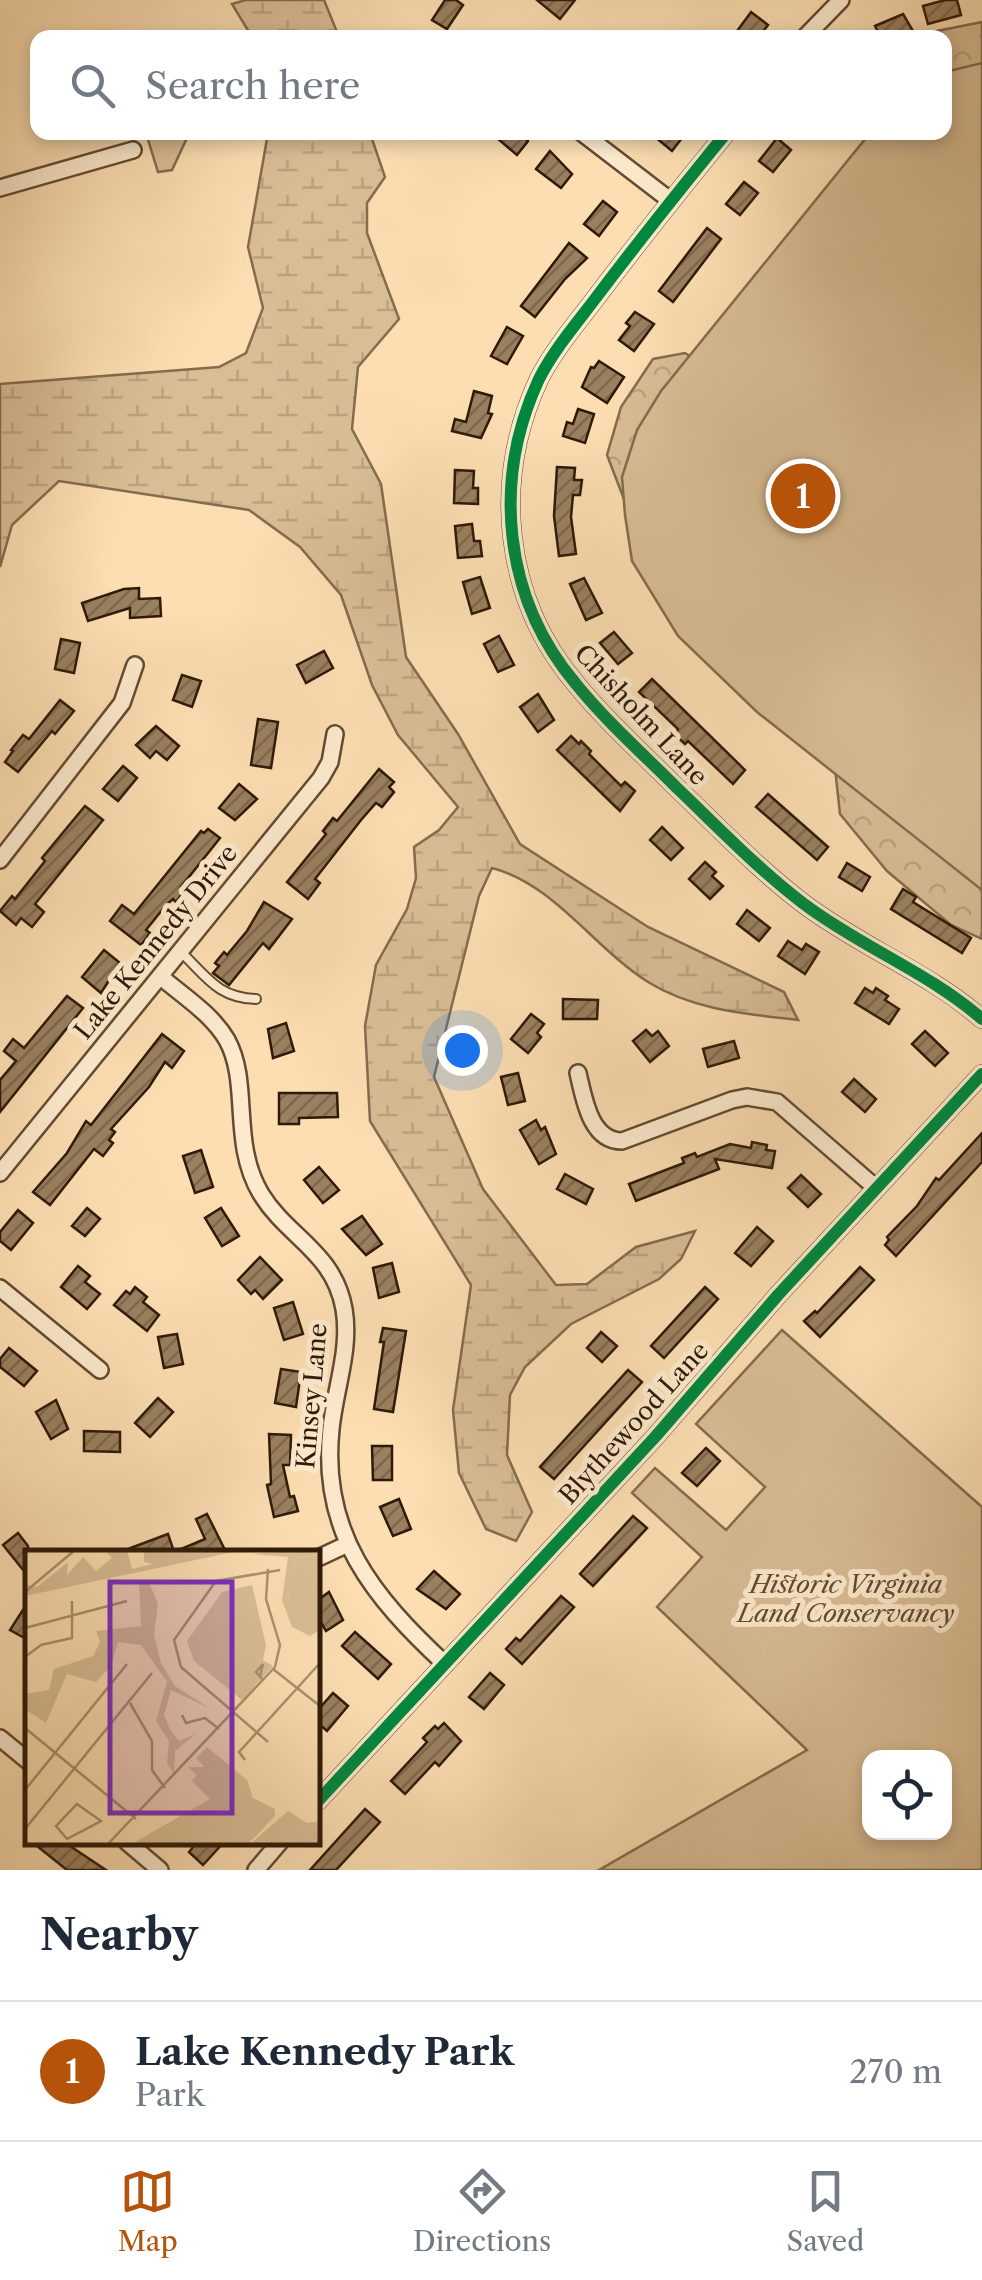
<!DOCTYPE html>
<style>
:root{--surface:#fff;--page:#f6f6f7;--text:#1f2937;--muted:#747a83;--line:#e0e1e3;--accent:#b45309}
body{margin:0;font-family:"Libre Caslon Text",serif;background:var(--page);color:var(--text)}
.controls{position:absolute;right:30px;bottom:30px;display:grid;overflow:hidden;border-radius:20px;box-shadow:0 5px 15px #0003}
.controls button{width:90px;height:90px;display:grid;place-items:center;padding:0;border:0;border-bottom:2px solid var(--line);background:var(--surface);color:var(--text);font:50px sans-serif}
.you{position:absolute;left:462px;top:1050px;width:35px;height:35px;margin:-25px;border:8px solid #fff;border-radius:50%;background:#1a73e8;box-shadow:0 0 0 15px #1a73e833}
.badge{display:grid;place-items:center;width:65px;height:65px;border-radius:50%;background:var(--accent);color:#fff;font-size:32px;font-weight:700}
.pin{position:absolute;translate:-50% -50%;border:5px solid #fff;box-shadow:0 2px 10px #0006}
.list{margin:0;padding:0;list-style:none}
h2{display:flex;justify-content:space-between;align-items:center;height:130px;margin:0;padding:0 40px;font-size:42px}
h2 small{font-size:32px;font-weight:400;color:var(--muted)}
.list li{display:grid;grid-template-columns:65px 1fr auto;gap:30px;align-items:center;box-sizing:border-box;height:140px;padding:0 40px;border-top:2px solid var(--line)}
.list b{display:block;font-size:38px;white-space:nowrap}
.list p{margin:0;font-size:32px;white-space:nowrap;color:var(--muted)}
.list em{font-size:32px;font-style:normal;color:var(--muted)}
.icon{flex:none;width:55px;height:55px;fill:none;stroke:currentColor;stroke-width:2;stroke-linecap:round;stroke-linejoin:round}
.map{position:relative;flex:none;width:982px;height:1870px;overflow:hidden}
.search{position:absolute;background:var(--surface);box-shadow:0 5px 15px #0003;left:30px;right:30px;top:30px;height:110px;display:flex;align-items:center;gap:25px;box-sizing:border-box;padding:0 35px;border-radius:20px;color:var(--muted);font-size:38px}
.sheet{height:270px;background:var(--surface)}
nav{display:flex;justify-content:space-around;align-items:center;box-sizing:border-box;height:140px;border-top:2px solid var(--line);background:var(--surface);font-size:28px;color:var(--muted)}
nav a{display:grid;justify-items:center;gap:5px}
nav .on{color:var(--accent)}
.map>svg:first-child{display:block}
</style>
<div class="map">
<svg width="982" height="1870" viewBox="0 0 982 1870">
<defs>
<pattern id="forest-crowns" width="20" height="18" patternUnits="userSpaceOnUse" patternTransform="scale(2.5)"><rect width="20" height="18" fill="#d9bd95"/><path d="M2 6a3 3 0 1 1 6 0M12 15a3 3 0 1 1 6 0" fill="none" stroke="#bba27f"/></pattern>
<pattern id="wetland-marsh" width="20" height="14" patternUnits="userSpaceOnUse" patternTransform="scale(2.5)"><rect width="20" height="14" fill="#d9bd95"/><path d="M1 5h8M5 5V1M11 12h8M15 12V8" fill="none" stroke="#bba27f"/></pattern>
<pattern id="building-hatch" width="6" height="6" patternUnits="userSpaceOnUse" patternTransform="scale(2.5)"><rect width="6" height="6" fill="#9a8060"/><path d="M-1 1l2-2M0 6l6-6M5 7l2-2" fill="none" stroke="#7e684d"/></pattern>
</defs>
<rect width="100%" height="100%" fill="#fcdeb2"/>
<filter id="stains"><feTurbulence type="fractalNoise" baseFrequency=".002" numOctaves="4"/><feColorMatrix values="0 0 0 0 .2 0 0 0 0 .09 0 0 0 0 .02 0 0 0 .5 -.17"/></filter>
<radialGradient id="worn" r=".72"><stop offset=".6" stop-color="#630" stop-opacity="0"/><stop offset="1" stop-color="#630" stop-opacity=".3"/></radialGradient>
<g fill="url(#forest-crowns)" stroke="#846c4e" stroke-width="2.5">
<polygon points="982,22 982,186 944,132 944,38 931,38 937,31"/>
<polygon points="685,353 720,376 982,846 982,939 951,925 887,871 840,814 835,768 627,507 607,455 621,407 653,359"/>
</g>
<g fill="url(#wetland-marsh)" stroke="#846c4e" stroke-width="2.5">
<polygon points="246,0 324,0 339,37 252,37 232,4"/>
<path d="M268,133h102l15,44 -18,26v30l32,86 -41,48 -6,62 29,55 25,173 52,77 62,110 128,83 136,65 14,28c-52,-6 -105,-10 -150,-38 -54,-34 -94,-98 -156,-114l-13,28 -45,181 49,112 73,96 31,-1 49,-37 59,-16 -14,28 -22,20 -88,45 -46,43 -15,28 -3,60 25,57 -16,29 -30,-12 -27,-56 -6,-63 18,-125 -101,-164 -5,-95 11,-61 31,-56 9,-31 -2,-31 25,-17 19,-23 -60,-72 -26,-50 -31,-90 -41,-48 -51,-37 -190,-29 -47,44 -12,42v-183l219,-17 27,-14 17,-45 -15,-61z"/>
</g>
<g fill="#d9bd95" stroke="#846c4e" stroke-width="2.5" fill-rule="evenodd">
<polygon points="982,63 982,890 757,712 678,636 632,561 625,515 622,477 637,430 661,391 870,133 944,132 945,72"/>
<polygon points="146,133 186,133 186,140 172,170 158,172"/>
<path d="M782,1330l200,177v363h-383l208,-120 -150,-143 45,-50 -70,-64 23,-25 71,62 39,-43 -69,-63zM870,1758h74v74h-74z"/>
</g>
<g fill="url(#building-hatch)" stroke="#2f1a08" stroke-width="2.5">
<polygon points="445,0 456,0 463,5 447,29 432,20"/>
<polygon points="537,0 575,0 560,19"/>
<polygon points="945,0 957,0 961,15 928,24 923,6"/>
<polygon points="751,12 768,25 758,38 732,38"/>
<polygon points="903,14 913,31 901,38 881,38 875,26"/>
<polygon points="490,132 519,132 528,141 517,155"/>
<polygon points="649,132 675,132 682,138 672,151"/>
<polygon points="777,138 791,150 773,172 759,161"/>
<polygon points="550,151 572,174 561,188 536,169"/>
<polygon points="744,182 758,193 740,215 726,204"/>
<polygon points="603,201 617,212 599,236 584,224"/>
<polygon points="707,228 721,239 673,302 659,291"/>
<polygon points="569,243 587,258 565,279 535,317 521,306"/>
<polygon points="635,312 654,324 634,351 619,340 630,326 626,323"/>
<polygon points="507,327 523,336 507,364 491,356"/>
<polygon points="599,361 624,377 607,403 582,387 591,367 594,368"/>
<polygon points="474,391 492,396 488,413 492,414 481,438 452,431 455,419 466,422"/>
<polygon points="578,409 594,414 585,443 563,436 567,422 573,424"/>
<polygon points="557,467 575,468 574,480 582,480 580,495 573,495 571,517 576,554 559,556 554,516"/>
<polygon points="455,470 474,471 473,488 478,488 478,504 454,503"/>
<polygon points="472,524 474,541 480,541 482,556 458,558 455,526"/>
<polygon points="480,577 490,608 472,614 463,582"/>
<polygon points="584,578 602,613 586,620 570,584"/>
<polygon points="139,588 139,599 160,598 161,616 130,618 130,608 88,621 82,603 124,589"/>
<polygon points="614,632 632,653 618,664 600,643"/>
<polygon points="499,636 514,665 498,672 484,644"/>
<polygon points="61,639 80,643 74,673 55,669"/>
<polygon points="324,651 333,668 306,683 297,665"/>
<polygon points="182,675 201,681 192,707 173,700"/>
<polygon points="652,679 745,770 733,784 688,741 685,744 675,735 678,729 639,692"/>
<polygon points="538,694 554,720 538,732 520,707"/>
<polygon points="60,700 74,711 55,734 52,731 18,772 5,762 13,751 11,750 23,735 29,739"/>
<polygon points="258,719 278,722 271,768 251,765"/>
<polygon points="156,726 179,746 167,760 156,751 150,758 136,745"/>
<polygon points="571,736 579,744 581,741 591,751 589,754 621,786 625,782 635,791 620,811 557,750"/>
<polygon points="123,766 137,778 118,801 103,789"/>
<polygon points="379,769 394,782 389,787 394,792 382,807 376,803 361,820 315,879 320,883 308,899 287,882 326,834 323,831 333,818 337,821"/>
<polygon points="239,784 257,799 235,820 219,808"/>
<polygon points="768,794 828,847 817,860 756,807"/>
<polygon points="85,806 103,820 35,904 44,912 32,927 21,918 16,925 0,911 12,896 15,899 45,861 42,858"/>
<polygon points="662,827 683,848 671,860 650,840"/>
<polygon points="208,829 220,838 181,887 185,890 176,902 173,899 166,905 146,930 150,933 141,945 110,921 122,905 134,914 201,831 204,833"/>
<polygon points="705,862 716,872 712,876 723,886 710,899 689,879"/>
<polygon points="847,863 870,877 862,891 839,877"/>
<polygon points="903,889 916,897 913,902 971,938 962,953 891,909"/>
<polygon points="264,902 292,919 269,949 263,943 229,985 213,973 219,966 215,963 224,952 227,955 247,931"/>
<polygon points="747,910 770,928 759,941 737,924"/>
<polygon points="788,941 802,950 806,944 819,952 805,974 778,956"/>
<polygon points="104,950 120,963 101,993 82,977"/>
<polygon points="865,988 873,993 876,988 888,996 885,1000 899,1009 889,1024 855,1003"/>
<polygon points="67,996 83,1008 0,1112 0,1080 16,1061 4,1051 13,1039 24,1048"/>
<polygon points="563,999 598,1000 597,1019 563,1019"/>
<polygon points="531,1014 544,1024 537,1033 541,1037 528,1053 511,1039"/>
<polygon points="286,1023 294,1051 273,1058 268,1029"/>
<polygon points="646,1030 652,1036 658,1031 669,1046 650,1062 633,1041"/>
<polygon points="925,1031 948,1053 935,1066 912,1044"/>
<polygon points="162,1034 184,1051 172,1068 165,1062 149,1087 111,1129 115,1132 109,1140 113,1143 103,1156 94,1149 50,1205 33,1192 67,1153 86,1121 91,1125"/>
<polygon points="734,1041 739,1058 708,1067 703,1049"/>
<polygon points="518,1073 525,1101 508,1105 501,1077"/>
<polygon points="854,1079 876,1099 865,1112 842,1092"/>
<polygon points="279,1093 337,1093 338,1117 299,1118 299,1124 279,1124"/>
<polygon points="536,1120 541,1130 545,1127 556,1154 539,1164 520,1130"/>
<polygon points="982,1133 982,1162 896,1256 885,1245 889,1240 887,1237 917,1206 936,1178 939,1180"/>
<polygon points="752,1142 767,1145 766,1150 775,1151 772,1168 715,1159 719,1169 636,1201 629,1184 684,1163 682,1158 695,1153 697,1157 730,1144 751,1148"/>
<polygon points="201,1150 213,1187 195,1193 183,1156"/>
<polygon points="319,1167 339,1190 323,1203 304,1180"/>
<polygon points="565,1174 593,1189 586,1204 557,1189"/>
<polygon points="801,1175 821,1194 808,1207 788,1188"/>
<polygon points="87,1208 100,1219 85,1236 72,1226"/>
<polygon points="221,1208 239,1236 222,1246 205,1218"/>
<polygon points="18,1210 33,1223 11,1250 0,1241 0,1232"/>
<polygon points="362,1216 382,1244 366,1255 342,1229"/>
<polygon points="757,1227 773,1241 751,1266 735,1253"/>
<polygon points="260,1257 282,1280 263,1299 255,1290 251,1294 238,1280"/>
<polygon points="392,1263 399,1292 379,1298 373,1268"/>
<polygon points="78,1266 90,1276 85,1282 100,1294 87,1309 61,1287"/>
<polygon points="860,1267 874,1280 820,1337 804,1321 815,1311 817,1313"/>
<polygon points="135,1287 147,1297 143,1302 159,1315 147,1331 114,1305 126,1291 130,1294"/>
<polygon points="705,1287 718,1299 664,1358 651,1346"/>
<polygon points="293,1302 303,1334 284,1340 274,1308"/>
<polygon points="383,1328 406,1331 393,1412 374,1409 384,1342 380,1342"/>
<polygon points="601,1332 617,1346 602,1362 587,1348"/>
<polygon points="177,1334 183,1364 164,1368 158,1337"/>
<polygon points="9,1348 37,1371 24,1386 0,1367 0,1359"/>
<polygon points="281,1369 301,1372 296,1407 275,1403"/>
<polygon points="628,1370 642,1382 554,1479 540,1467"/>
<polygon points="158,1398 173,1412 150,1437 135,1423"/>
<polygon points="56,1400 68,1429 51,1439 36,1412"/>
<polygon points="84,1431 120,1432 120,1452 84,1451"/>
<polygon points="269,1434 291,1435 290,1465 283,1465 290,1497 294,1496 298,1511 274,1517 267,1485 271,1484"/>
<polygon points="372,1446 392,1446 392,1480 373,1480"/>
<polygon points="706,1448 720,1461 697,1486 682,1473"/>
<polygon points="399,1499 411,1529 393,1536 380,1507"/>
<polygon points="207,1514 226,1552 120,1552 168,1534 174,1552 205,1539 196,1519"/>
<polygon points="633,1516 647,1528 593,1586 580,1574"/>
<polygon points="18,1533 28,1546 28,1576 3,1545"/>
<polygon points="434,1571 460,1594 446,1609 417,1589"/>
<polygon points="329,1592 343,1620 326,1631 318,1617 318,1600"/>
<polygon points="561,1596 574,1607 522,1664 506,1649 516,1638 520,1641"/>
<polygon points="28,1602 28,1640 10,1630"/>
<polygon points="355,1632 391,1664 378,1679 342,1646"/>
<polygon points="490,1673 504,1685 484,1709 469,1697"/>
<polygon points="333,1693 348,1706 327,1731 318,1723 318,1710"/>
<polygon points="444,1723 461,1741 439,1766 435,1762 405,1794 391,1781 427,1742 423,1738 435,1726 438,1729"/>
<polygon points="365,1809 380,1822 336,1870 310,1870"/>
<polygon points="32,1842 64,1842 106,1870 67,1870"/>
<polygon points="197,1842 224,1842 203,1865 189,1852"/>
</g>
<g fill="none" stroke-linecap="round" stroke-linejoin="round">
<defs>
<path id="service" d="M181,952c25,24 37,46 75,47"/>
<g id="minor">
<polyline points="804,38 841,0"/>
<polyline points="581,132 671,201"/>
<path d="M727,132c-45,55 -89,110 -132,167 -19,25 -42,52 -56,80 -47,101 -36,219 37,305 30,37 66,69 100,103 42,40 82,82 128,117 57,43 124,68 178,115"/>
<polyline points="0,188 133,150"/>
<polyline points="0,860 122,703 135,665"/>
<path d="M161,977c22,19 51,37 66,63 24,44 3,102 34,154 27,44 73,58 83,115 7,40 -9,80 -13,120 -11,104 42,168 114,235"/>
<path d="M578,1073c6,25 12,68 44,68l110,-41 15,-3 30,5 99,86"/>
<polyline points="0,1173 321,778 330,762 335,734"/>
<polyline points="0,1288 100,1370"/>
<polyline points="318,1558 348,1544"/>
<polyline points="0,1738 28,1761"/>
<polyline points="318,1801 656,1436 778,1295 982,1074"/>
<polyline points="127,1842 160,1870"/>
<polyline points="256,1870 280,1842"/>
</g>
</defs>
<use href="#service" stroke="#624b32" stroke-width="12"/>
<use href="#minor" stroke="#624b32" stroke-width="20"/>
<use href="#service" stroke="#fdeacd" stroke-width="8"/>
<use href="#minor" stroke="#fdeacd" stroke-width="15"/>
<defs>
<g id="cycleway">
<path d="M727,132c-45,55 -89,110 -132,167 -19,25 -42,52 -56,80 -47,101 -36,219 37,305 30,37 66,69 100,103 42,40 82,82 128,117 57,43 124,68 178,115"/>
<polyline points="318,1801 656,1436 778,1295 982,1074"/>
</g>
</defs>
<use href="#cycleway" stroke="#fdeacd" stroke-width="19"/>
<use href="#cycleway" stroke="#00873e" stroke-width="12"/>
</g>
<g text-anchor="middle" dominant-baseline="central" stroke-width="10" stroke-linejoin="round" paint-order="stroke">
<g font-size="25" fill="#2f1a08" stroke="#fdeacd">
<text transform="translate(641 715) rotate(47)">Chisholm Lane</text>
<text transform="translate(156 942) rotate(-51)">Lake Kennedy Drive</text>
<text transform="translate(312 1396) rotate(-85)">Kinsey Lane</text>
<text transform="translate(634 1423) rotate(-48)">Blythewood Lane</text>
</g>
<g font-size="25" font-style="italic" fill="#624b32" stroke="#fdeacd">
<text x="846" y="1584">Historic Virginia<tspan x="846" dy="29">Land Conservancy</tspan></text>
</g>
</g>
<g transform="translate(25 1550)">
<rect width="295" height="295" fill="#fcdeb2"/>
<path d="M79,0h23l5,19 21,-5 -9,-2v-12h99l-218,46v-12l12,3 31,-25 -1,13 16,-18 13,14 16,-13zM295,4v76l-8,2 -11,-5 -13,-30 8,-38z" fill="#d9bd95"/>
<path d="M280,0l15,4 -24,5 -8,38 13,30 19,3 -10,6 -18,-9 -10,-27 6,-43 -37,-3zM123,30l10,24 -4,31 7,28 14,23 34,22 -38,-18 -7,25 6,14 9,12 17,-7 -21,17 -1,22 -7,-9 2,-23 -13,-20 11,-39 -26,-37 -23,-3 -7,24 -15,16 -29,-8 -21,49 -21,-14v-15l24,-4 5,-21 39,-13 7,-14 -4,-11 45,-5 -2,-43zM263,261l19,12 13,-2v24h-71z" fill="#d9bd95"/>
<path d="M227,35l14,60 -3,15 10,6 -31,34 -48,-39 -7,-20 35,-49zM182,197l40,33 6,18 22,11v7l-28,29h-117l80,-46 -18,-18 5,-6 -9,-8h16l-8,-9z" fill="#d9bd95"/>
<path fill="none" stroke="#aa906e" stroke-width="2.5" d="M0,42l50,-42M0,78l102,-27M0,107l16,-12 31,-7v-37M248,119l47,37M235,126l3,-12 -7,8 7,8M105,153l22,38v29l13,18M157,165l4,8 19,-5 14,11M0,178l111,91M243,192l-87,-75 -7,-27 42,-59 64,-11M220,210l-6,-8 81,-89M0,240l102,-126M52,254l24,17 -34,18 -11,-13zM0,279l127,-156M82,295l168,-178 5,-22 -14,-46 2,-30"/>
<path fill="#7b2cbf" fill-opacity="0.15" stroke="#7b2cbf" stroke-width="5" d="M85,32h122v231h-122z"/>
<rect width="295" height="295" fill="none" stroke="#2f1a08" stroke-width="5"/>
</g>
<rect width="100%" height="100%" filter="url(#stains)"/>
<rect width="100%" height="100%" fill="url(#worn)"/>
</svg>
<div class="controls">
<button><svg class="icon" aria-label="locate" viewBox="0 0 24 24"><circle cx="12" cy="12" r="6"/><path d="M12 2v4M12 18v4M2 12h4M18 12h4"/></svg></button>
</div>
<div class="you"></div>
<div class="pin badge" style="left:803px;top:496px">1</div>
<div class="search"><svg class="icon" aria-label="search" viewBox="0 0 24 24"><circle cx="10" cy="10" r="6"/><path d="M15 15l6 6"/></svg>Search here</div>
</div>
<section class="sheet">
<h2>Nearby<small></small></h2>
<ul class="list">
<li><span class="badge">1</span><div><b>Lake Kennedy Park</b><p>Park</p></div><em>270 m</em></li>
</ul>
</section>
<nav>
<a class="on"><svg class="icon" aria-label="map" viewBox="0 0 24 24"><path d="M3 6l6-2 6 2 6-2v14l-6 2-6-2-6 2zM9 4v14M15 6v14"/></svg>Map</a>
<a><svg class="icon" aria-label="directions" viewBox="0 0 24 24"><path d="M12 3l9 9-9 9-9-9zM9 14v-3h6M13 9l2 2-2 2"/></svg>Directions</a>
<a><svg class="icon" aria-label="saved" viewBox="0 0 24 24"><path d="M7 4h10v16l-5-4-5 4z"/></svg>Saved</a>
</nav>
